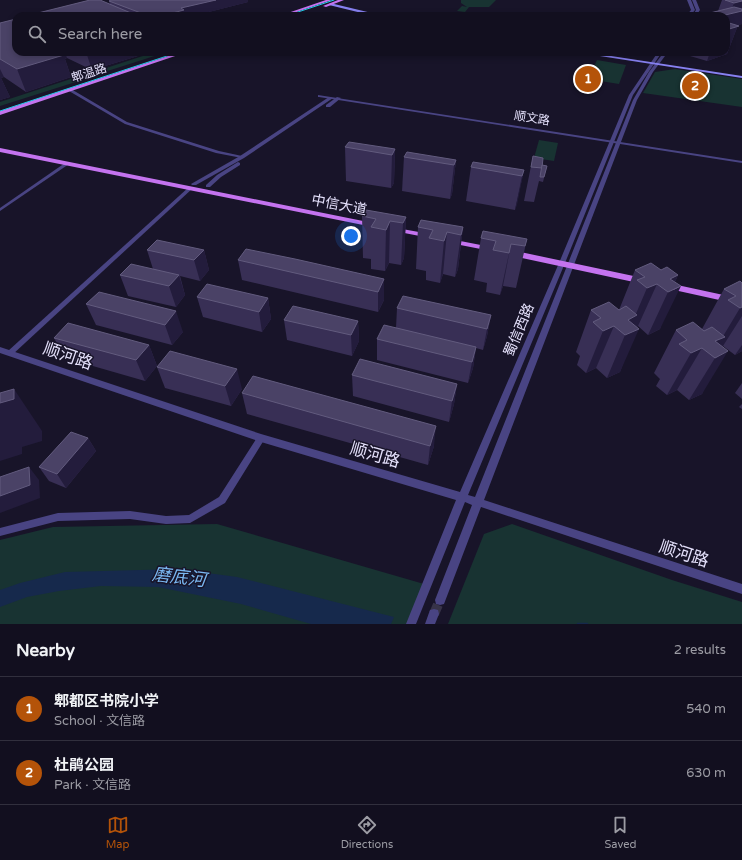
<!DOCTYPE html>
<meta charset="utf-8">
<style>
:root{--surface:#120f1f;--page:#1f1d2c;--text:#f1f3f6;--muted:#9c9ca4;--line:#312f3d;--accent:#b45309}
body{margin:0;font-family:"Varela Round","Noto Sans SC",sans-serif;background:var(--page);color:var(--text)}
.you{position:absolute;left:351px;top:236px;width:14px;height:14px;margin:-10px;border:3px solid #fff;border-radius:50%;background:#1a73e8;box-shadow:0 0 0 6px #1a73e833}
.badge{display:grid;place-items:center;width:26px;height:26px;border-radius:50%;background:var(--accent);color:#fff;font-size:13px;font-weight:700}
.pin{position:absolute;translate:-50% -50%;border:2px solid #fff;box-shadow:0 1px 4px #0006}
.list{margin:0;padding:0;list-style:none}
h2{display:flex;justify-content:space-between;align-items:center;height:52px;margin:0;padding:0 16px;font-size:17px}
h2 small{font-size:13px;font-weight:400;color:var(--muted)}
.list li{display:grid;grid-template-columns:26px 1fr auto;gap:12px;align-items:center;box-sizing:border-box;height:64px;padding:0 16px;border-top:1px solid var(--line)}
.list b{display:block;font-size:15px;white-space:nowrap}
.list p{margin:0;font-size:13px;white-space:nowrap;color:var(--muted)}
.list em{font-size:13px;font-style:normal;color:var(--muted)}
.icon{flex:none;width:22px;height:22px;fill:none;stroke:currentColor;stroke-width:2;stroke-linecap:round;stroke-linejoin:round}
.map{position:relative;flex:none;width:742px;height:624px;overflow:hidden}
.search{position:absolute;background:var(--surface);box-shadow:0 2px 6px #0003;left:12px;right:12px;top:12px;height:44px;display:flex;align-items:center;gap:10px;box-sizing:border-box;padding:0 14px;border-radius:12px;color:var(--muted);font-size:15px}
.sheet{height:180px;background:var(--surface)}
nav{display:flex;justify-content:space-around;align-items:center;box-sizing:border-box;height:56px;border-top:1px solid var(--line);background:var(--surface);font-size:11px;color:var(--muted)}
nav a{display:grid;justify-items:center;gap:2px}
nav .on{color:var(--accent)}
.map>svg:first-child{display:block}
</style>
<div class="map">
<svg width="742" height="624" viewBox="0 0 742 624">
<rect width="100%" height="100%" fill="#181429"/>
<g fill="#183332">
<polygon points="461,0 496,0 489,7 469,7 465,12 457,11 462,6 467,7 461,3"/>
<polygon points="155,52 167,52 95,75 91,73"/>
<polygon points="597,60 626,65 619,84 588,79"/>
<polygon points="675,69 742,79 742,107 643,93 655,72"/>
<polygon points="77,77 82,80 0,106 0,102"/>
<polygon points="539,140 558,143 554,161 534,158"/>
<polygon points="217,524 424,584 407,624 0,624 0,540 53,527"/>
<polygon points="512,524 672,580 742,602 742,624 448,624 484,534"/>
</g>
<polygon fill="#16294c" points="178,569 237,577 394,617 391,624 311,624 241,604 158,587 101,586 59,591 27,597 0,607 0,590 20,583 65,572"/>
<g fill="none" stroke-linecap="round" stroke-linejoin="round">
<polyline stroke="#16294c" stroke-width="2.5" points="578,624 587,624"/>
<polyline stroke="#373348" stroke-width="10" stroke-dasharray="10 5" stroke-linecap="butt" points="434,614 440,600"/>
<g fill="#494483" fill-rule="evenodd">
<polygon points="69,89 71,89 127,122 219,151 242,156 244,157 242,158 216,153 125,124 69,91"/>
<polygon points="318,95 742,161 742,163 319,97 318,97"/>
<polygon points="65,163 69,163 69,164 0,211 0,208"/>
<polygon points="189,187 191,187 193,188 12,355 8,355 7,353 8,351"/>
<polygon points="261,435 264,436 265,438 264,440 225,503 190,523 166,524 130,519 58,521 0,536 0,528 58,513 130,511 166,516 189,515 219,497 258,436"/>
</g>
<g fill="#494483" fill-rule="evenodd">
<polygon points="687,0 691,0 695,10 690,16 686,16 691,10"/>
<polygon points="692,0 696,0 700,10 696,16 692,16 696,10"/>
<polygon points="658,52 662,52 633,95 565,263 468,495 475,497 633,100 649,72 664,52 668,52 653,72 637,100 484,500 742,584 742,594 481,507 444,604 440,605 436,604 435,600 472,505 465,502 416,624 406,624 456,500 261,442 0,353 0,347 261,434 460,492 559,263 629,95"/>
<polygon points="329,97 333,98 244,158 196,185 192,185 191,184 240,156"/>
<polygon points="337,97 341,98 330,107 326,107 326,105"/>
<polygon points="238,162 240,163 240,165 221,177 210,187 206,187 206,185 217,175"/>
<polygon points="434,609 438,610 439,614 435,624 425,624 430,610"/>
</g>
<g fill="#8781f1" fill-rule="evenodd">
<polygon points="330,3 380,15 381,16 374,16 329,5"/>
<polygon points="574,52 585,52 742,76 742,78"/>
</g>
<g fill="#c473ef" fill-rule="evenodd">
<polygon points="326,0 332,0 285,16 279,16"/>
<polygon points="338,0 344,0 326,7 323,6"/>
<polygon points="180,52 187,52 0,115 0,111"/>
<polygon points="0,148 373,223 377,225 373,227 0,152"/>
<polygon points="391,227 430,234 434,236 430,238 394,231 391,231 390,229"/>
<polygon points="447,239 450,239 491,247 495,249 491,251 450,243 447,243 446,241"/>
<polygon points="511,250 643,278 647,281 643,284 508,255 507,253"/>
<polygon points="668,283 742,299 742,305 665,288 664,286"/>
</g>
<g stroke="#21cde6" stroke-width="1">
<polyline points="286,16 334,0"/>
<polyline points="0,111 179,52"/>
</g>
</g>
<g fill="#382f55">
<polygon points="111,0 248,0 248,2 193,16 26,16 110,4 109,1"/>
<polygon points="722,0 742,0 742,24 738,25 727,54 707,61 690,56 691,52 726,52 726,16 709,16 710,13 718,11"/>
<polygon points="0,23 16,52 151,52 92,70 67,58 65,59 71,77 26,92 4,77 1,78 10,97 0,100"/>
<polygon points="345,147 395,149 394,183 391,188 346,181"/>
<polygon points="533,156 542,165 547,166 543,182 539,181 534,202 524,201"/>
<polygon points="404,157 456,160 452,194 450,199 402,191"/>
<polygon points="471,167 524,170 515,210 466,201"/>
<polygon points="362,216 406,217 404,258 401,265 389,263 385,271 371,269 371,259 363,258"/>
<polygon points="418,227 463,227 458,269 455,277 443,274 440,283 426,280 426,271 416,269"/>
<polygon points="481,238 527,239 516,288 503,286 500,295 486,292 487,283 474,280"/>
<polygon points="147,250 204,250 209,270 200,281 180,276 185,295 176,307 128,296 120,275 153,269"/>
<polygon points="238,260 384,279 384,300 378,312 242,280"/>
<polygon points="635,270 661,270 678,275 675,282 660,329 648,335 638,326 636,327 620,372 607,378 596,368 586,373 577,365 580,356 576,352 591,310 619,310"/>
<polygon points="742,283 742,351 735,355 723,346 722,347 702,394 689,400 677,390 667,395 656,386 660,379 654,373 676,330 702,329 724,289"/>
<polygon points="99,292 183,332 172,345 96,325 86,304"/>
<polygon points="197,297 268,298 271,319 262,332 203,317"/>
<polygon points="397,308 491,315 487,336 483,350 476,348 473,368 468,383 377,360 377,339 396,328"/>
<polygon points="284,320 358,321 359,341 352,356 287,340"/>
<polygon points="54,338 149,345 157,366 145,381 65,358"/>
<polygon points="157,367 242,389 231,406 165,388"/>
<polygon points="352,375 457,384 454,404 449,422 353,396"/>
<polygon points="742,383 742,399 735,393"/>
<polygon points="242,393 434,446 428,465 247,414"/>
<polygon points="742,404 742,409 739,407"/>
<polygon points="88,438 96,451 66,488 49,481 39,467"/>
</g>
<g fill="#231c3c">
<polygon points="216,0 248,0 248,2 193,16 161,16 181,8"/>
<polygon points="742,1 742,24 738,25 727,54 707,61 710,52 726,52 726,16 721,16 730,14 734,3"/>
<polygon points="46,52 65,52 67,58 65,59 71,77 26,92 17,69"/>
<polygon points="86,52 151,52 92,70"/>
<polygon points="0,69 4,77 1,78 10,97 0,100"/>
<polygon points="395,149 394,183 391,188 392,155"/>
<polygon points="456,160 452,194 450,199 454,165"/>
<polygon points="524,170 517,205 515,210 522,176"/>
<polygon points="406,217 404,258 401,265 403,223"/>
<polygon points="390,221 389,263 385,271 386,230"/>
<polygon points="463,227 458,269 455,277 461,235"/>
<polygon points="447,232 443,274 440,283 444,241"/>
<polygon points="511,244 503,286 500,295"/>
<polygon points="204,250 209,270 200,281 194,260"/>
<polygon points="179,275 185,295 176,307 169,286"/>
<polygon points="678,275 671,291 681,286 660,329 648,335 668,292 670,279"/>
<polygon points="384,279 384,300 378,312 378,292"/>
<polygon points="657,284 638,326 631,330 639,329 620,372 607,378 625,335 628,320 635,316 647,288"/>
<polygon points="268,298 271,319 262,332 259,312"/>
<polygon points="742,307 742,316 723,346 717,350 715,341 722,338 740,308"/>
<polygon points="176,311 183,332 172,345 165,325"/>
<polygon points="491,315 487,336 483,350 487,329"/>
<polygon points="358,321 359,341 352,356 351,335"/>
<polygon points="614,326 596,368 586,373 603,331"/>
<polygon points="149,345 157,366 145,381 136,360"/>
<polygon points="742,345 742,351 735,355"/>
<polygon points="476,347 473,368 468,383 472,362"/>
<polygon points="702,348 677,390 667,395 691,353"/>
<polygon points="728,351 702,394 689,400 715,358"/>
<polygon points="237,369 242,389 231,406 225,386"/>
<polygon points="457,384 454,404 449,422 452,401"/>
<polygon points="14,389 42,431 42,441 22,447 22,454 0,461 0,403"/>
<polygon points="436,426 434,446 428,465 430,446"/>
<polygon points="88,438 96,451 66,488 57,474"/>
<polygon points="29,467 39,480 40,498 0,513 0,496"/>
</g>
<g fill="#4a4266" stroke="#625b7e">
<polygon points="90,0 100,0 138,16 26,16"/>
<polygon points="111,0 216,0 181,8 184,10 161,16 149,16 109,1"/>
<polygon points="725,0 742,0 742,1 734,3"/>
<polygon points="734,7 742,9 742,11 721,16 710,13"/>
<polygon points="16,19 16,52 57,52 64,55 17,69 0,59 0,23"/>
<polygon points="726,22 739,26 726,30"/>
<polygon points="349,142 395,149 392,155 345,147"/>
<polygon points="407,152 456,160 454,165 404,157"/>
<polygon points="533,156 543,158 542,168 531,167"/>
<polygon points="473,162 524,170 522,176 471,167"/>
<polygon points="542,165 547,166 544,177 540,177"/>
<polygon points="366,210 406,217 403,223 390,221 386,230 371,227 376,219 362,216"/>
<polygon points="421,220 463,227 461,235 447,232 444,241 429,238 433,230 418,227"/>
<polygon points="483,231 527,239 525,246 511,244 509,253 493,250 496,241 481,238"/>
<polygon points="157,240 204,250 194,260 147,250"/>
<polygon points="246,249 295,259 384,279 378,292 238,260"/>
<polygon points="651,263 661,270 667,267 678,275 670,279 681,286 668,292 657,284 647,288 637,280 645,277 635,270"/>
<polygon points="131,264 179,275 169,286 120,275"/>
<polygon points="740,281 742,283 742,307 740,308 728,300 736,296 724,289"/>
<polygon points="207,284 268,298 259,312 197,297"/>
<polygon points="99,292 176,311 165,325 86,304"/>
<polygon points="403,296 491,315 487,329 397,308"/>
<polygon points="609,302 619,310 626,306 637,315 628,320 639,329 625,335 614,326 603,331 593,322 601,318 591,310"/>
<polygon points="293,306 358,321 351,335 284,320"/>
<polygon points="693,322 704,331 712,327 725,337 715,341 728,351 715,358 702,348 691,353 679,344 687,340 676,330"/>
<polygon points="68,323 149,345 136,360 54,338"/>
<polygon points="384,325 476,347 472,362 377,339"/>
<polygon points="170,351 237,369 225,386 157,367"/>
<polygon points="360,359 457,384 452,401 352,375"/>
<polygon points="253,376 436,426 430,446 242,393"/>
<polygon points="14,389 14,399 0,403 0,393"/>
<polygon points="71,432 88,438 57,474 39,467"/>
<polygon points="29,467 30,485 0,496 0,477"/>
</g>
<g text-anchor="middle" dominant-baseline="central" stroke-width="3" stroke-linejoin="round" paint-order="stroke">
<g font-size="12" fill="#e4e0fb" stroke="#181429">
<text transform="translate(89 73) rotate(-18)">郫温路</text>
<text transform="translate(532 118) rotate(9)">顺文路</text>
</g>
<g font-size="14" fill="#e4e0fb" stroke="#181429">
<text transform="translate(339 205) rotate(11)">中信大道</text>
<text transform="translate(519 330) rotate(-67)">蜀信西路</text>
</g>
<g font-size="17" fill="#e4e0fb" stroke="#181429">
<text transform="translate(68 356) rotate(19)">顺河路</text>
<text transform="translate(375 455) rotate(16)">顺河路</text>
<text transform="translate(684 554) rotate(18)">顺河路</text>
</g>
<g font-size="18" font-style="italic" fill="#79b6f0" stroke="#181429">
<text transform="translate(179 577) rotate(7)">磨底河</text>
</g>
</g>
</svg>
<div class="you"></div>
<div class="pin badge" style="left:588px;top:79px">1</div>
<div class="pin badge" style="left:695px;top:86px">2</div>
<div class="search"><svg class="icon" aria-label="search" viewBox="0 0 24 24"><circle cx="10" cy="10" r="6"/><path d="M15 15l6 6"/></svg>Search here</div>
</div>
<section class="sheet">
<h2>Nearby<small>2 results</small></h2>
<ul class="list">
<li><span class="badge">1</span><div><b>郫都区书院小学</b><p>School · 文信路</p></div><em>540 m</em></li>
<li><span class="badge">2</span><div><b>杜鹃公园</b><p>Park · 文信路</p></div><em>630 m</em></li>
</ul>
</section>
<nav>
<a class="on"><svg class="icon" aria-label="map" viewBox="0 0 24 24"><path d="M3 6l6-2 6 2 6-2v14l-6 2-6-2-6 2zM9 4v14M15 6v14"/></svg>Map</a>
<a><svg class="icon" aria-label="directions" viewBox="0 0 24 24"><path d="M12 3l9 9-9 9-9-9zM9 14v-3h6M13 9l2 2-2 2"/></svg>Directions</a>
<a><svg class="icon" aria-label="saved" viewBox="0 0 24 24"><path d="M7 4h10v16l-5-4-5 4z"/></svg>Saved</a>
</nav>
